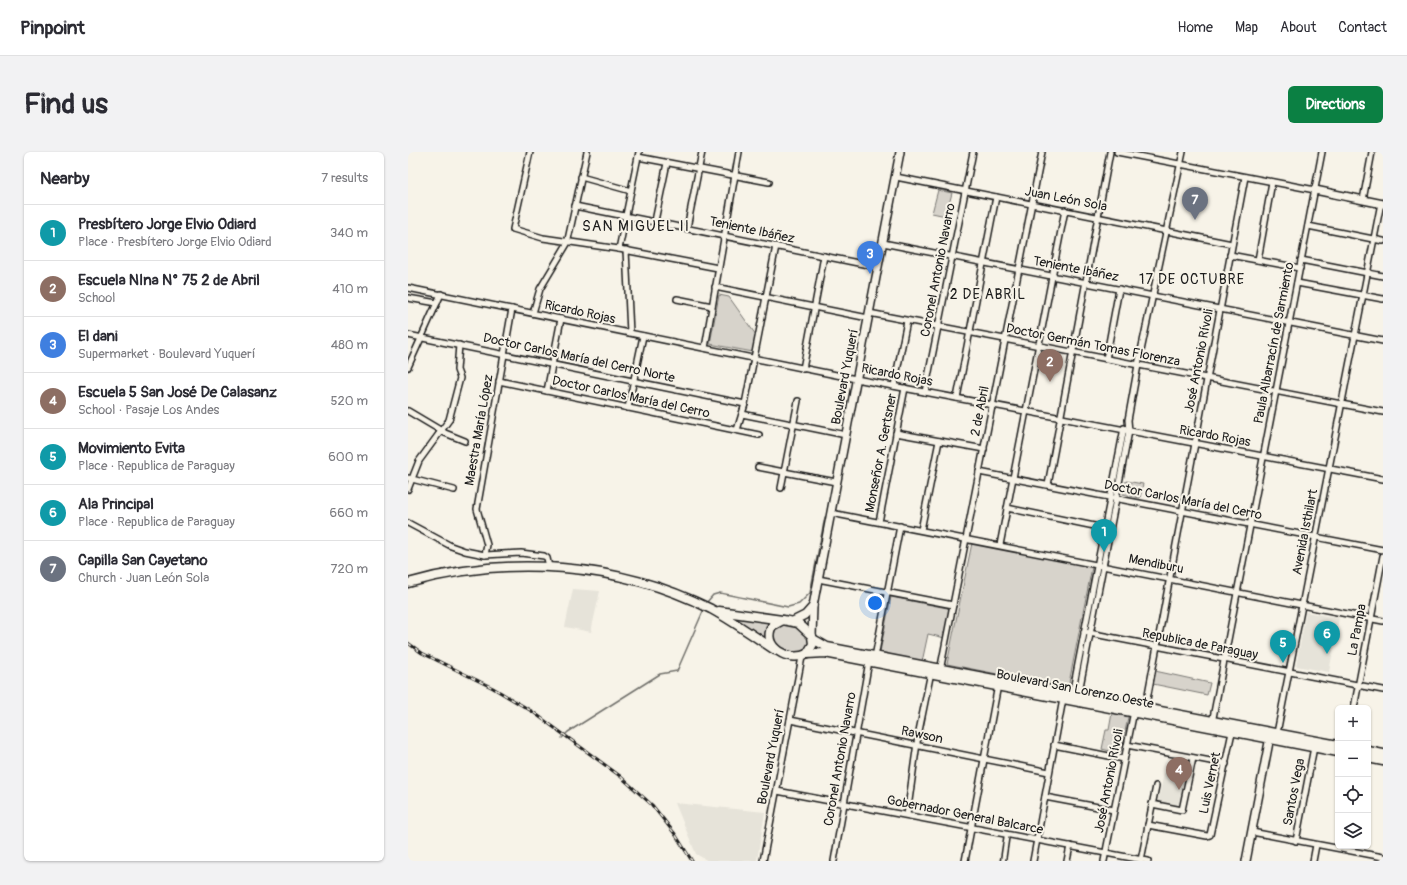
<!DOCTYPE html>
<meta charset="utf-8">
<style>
:root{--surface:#fff;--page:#f2f2f3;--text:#2b2b33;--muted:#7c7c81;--line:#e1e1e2;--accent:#0b8043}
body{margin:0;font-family:Pangolin,sans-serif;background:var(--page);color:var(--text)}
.controls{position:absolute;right:12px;bottom:12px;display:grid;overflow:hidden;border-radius:6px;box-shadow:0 1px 3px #0004}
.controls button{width:36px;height:36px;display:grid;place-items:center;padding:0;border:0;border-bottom:1px solid var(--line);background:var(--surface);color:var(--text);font:20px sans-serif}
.you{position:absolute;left:467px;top:451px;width:14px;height:14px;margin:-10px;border:3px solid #fff;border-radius:50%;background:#1a73e8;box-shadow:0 0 0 6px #1a73e833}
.badge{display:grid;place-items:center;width:26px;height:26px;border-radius:50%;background:var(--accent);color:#fff;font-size:13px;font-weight:700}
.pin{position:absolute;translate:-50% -33px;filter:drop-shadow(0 1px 2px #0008)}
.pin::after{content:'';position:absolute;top:21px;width:14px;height:12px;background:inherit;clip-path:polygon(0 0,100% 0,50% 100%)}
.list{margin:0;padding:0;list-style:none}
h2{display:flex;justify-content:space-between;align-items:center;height:52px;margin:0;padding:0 16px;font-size:17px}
h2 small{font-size:13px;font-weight:400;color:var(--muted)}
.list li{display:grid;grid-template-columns:26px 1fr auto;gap:12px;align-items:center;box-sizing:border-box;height:56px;padding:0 16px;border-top:1px solid var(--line)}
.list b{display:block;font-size:15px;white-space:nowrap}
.list p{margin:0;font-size:13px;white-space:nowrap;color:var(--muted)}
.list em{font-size:13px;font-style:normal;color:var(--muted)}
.icon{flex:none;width:22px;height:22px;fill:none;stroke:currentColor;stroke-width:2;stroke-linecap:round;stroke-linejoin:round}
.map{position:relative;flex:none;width:975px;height:709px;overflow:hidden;border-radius:6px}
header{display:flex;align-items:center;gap:24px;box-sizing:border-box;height:56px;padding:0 20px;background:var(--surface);border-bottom:1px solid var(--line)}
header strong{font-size:19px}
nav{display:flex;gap:22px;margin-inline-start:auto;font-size:14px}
.intro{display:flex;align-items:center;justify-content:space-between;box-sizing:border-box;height:96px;padding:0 24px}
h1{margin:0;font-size:28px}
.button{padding:10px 18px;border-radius:6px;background:var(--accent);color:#fff;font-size:14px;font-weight:700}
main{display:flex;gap:24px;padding:0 24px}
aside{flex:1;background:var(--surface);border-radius:6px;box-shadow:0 1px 3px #0004}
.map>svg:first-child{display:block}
</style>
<header>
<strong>Pinpoint</strong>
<nav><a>Home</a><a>Map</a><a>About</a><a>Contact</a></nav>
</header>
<div class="intro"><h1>Find us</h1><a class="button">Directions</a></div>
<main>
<aside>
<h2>Nearby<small>7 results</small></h2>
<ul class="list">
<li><span class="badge" style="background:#0f9aa8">1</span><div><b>Presbítero Jorge Elvio Odiard</b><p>Place · Presbítero Jorge Elvio Odiard</p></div><em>340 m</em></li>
<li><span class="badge" style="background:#8d6e63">2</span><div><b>Escuela NIna N° 75 2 de Abril</b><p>School</p></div><em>410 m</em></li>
<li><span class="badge" style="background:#3f7fe0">3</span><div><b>El dani</b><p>Supermarket · Boulevard Yuquerí</p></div><em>480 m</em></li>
<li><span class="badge" style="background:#8d6e63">4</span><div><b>Escuela 5 San José De Calasanz</b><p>School · Pasaje Los Andes</p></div><em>520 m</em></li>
<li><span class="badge" style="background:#0f9aa8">5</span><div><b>Movimiento Evita</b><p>Place · Republica de Paraguay</p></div><em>600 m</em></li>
<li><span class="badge" style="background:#0f9aa8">6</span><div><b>Ala Principal</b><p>Place · Republica de Paraguay</p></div><em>660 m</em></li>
<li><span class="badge" style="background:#6b7280">7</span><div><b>Capilla San Cayetano</b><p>Church · Juan León Sola</p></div><em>720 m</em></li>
</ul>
</aside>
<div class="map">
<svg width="975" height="709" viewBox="0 0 975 709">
<rect width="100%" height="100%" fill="#f7f3e8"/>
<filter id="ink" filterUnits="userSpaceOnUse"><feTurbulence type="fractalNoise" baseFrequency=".025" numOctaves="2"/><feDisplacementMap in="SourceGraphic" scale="8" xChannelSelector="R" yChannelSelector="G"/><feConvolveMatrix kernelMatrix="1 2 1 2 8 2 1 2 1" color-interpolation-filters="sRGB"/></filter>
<g filter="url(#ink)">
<g fill="#e6e3d9">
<polygon points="165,437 192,439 183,480 157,475"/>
<polygon points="898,460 931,466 921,520 888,514"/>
<polygon points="756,621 778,625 772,654 750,649"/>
<polygon points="267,651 357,660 349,709 300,709 288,702"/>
</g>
<g fill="#d7d3cb" stroke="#7a7874">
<polygon points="530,38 544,41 538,64 524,61"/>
<polygon points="311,143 321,145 348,183 345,200 302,192"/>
<polygon points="718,329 735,332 732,346 715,342"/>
<polygon points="564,391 684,415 660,536 539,512"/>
<polygon points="483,445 539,456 543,459 537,486 520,482 514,510 472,500"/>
<polygon points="325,463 365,468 359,488 323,466"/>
<path d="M375,470c18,6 40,16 17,34l-22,-8 -7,-13 3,-9z"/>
<polygon points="908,475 925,478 923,488 906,484"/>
<polygon points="747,519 802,531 799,543 745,532"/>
<polygon points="704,561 720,565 713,599 710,601 694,597 698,578 701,578"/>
</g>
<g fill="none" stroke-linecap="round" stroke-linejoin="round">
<g stroke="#72716c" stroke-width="1.5">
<polyline points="299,450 305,443 312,441 380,455 391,452 402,441 417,365"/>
<polyline points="154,586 160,580 252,522 269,519 296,457"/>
</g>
<defs>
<polyline id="pedestrian" points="595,709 599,682"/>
<g id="minor">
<polyline points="122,0 105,77 135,86 211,97 310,116"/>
<polyline points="709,0 907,38"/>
<polyline points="230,5 361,30"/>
<polyline points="173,25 223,39"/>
<polyline points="488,25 824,92"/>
<polyline points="955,48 964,0"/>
<polyline points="167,54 470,115"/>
<polyline points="247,69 259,11"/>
<polyline points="900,74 975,89"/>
<polyline points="279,76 294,0"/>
<polyline points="475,91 975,189"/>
<polyline points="211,97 231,0"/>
<polyline points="218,98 222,181"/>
<polyline points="822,103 892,116"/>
<polyline points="850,108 864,30"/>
<polyline points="893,108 975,124"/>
<polyline points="889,131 975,147"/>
<polyline points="307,135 460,166"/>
<polyline points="0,136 448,227 975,327"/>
<polyline points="0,146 29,151"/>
<polyline points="269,147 304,154"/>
<polyline points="125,161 132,137 159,92 179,0"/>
<polyline points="461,161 975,260"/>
<polyline points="0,183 337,252"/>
<polyline points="297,196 331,0"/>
<polyline points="698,207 711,137"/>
<polyline points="0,215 33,142"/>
<polyline points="395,217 416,104"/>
<polyline points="91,229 351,283"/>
<polyline points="486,234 499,169"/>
<polyline points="139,239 153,167"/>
<polyline points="517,240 565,0"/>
<polyline points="549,246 588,45"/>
<polyline points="220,256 235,184"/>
<polyline points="0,259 37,281 57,289"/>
<polyline points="334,262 438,283"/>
<polyline points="329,278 337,252 368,94"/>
<polyline points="488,281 576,297"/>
<polyline points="350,315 428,330"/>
<polyline points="571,320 975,398"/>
<polyline points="0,326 46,338"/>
<polyline points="640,333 702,0"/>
<polyline points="373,336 390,249"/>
<polyline points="0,337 11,309 41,268 52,226 49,218 51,193"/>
<polyline points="599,356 696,376"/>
<polyline points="423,361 975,469"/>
<polyline points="471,370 497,236"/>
<polyline points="0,371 43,394 57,399 77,403 113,401 136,404 139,406 141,415"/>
<polyline points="513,378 531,289"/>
<polyline points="592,393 657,58"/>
<polyline points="77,403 79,393 69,357 104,157"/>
<polyline points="410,427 545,453"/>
<polyline points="676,480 975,538"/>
<polyline points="467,505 492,374"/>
<polyline points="532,519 634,0"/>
<polyline points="664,543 716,276"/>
<polyline points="670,545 721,279 720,268 730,213 775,0"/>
<polyline points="946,556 975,404"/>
<polyline points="737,558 837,25"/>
<polyline points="382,568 641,620"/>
<polyline points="804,571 914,0"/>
<polyline points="869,581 973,51"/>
<polyline points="646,593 716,607"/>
<polyline points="719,593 818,612"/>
<polyline points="369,639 740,709"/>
<polyline points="637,645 706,658"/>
<polyline points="744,652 774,658 785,606"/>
<polyline points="499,663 510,584 523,520"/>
<polyline points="740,673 799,684 802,683 824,580"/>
<polyline points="844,680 975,705"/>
<polyline points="888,689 906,595"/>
<polyline points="733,708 748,634"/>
<polyline points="355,709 394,505"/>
<polyline points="426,709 461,509"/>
<polyline points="557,709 590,533"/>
<polyline points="625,709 655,547"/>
<polyline points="659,709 662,694"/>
<polyline points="696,709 726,559"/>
<polyline points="905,709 908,693"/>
</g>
<g id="tertiary">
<polyline points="907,38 975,52"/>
<polyline points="838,709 861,590 866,584"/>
</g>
<g id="secondary">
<polyline points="385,469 397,463 405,454"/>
<polyline points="404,484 405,454 492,0"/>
</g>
<g id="primary">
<path d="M0,431c99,-28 210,-21 303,26 22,12 43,27 64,41"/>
<polyline points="311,459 374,468"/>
<path d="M375,468l15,3 14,13 1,8 -6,10c-18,9 -46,-7 -35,-28z"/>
<polyline points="405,487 419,495 930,593"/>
<polyline points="399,502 417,501 930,600"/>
<polyline points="960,599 975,602"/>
<polyline points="960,606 975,609"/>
</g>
</defs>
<use href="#pedestrian" stroke="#1c1c1c" stroke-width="7"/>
<use href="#minor" stroke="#1c1c1c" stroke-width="8"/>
<use href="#tertiary" stroke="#1c1c1c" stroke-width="10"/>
<use href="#secondary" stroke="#1c1c1c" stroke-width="10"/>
<use href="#primary" stroke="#1c1c1c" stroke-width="11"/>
<use href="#pedestrian" stroke="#f7f3e8" stroke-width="4"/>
<use href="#minor" stroke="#f7f3e8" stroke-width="5"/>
<use href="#tertiary" stroke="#f7f3e8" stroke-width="7"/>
<use href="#secondary" stroke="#f7f3e8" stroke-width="7"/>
<use href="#primary" stroke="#f7f3e8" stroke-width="8"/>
<defs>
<polyline id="rail" points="0,491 14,501 85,536 125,560 212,624 244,653 267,682 284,709"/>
</defs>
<use href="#rail" stroke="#1c1c1c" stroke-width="3"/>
<use href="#rail" stroke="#f7f3e8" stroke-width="1.5" stroke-dasharray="4.5" stroke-linecap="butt"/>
</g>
</g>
<g text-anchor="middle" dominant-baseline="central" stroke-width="4" stroke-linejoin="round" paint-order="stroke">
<g font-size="13" fill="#1c1c1c" stroke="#f7f3e8">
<text transform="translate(658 47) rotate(11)">Juan León Sola</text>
<text transform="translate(344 78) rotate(12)">Teniente Ibáñez</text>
<text transform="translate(668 117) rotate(11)">Teniente Ibáñez</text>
<text transform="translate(530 118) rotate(-79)">Coronel Antonio Navarro</text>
<text transform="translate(172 160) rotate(12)">Ricardo Rojas</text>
<text transform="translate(866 191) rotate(-79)">Paula Albarracín de Sarmiento</text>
<text transform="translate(685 193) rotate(11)">Doctor Germán Tomas Florenza</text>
<text transform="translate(171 206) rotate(12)">Doctor Carlos María del Cerro Norte</text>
<text transform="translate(791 209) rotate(-79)">José Antonio Rívoli</text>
<text transform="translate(489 223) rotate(11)">Ricardo Rojas</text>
<text transform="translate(437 225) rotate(-79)">Boulevard Yuquerí</text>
<text transform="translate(223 245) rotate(12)">Doctor Carlos María del Cerro</text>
<text transform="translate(572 259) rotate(-79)">2 de Abril</text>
<text transform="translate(71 278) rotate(-80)">Maestra María López</text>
<text transform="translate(807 284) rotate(10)">Ricardo Rojas</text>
<text transform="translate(473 301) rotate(-79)">Monseñor A. Gertsner</text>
<text transform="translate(775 348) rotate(11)">Doctor Carlos María del Cerro</text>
<text transform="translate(897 380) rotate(-79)">Avenida Isthilart</text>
<text transform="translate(748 412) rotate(11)">Mendiburu</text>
<text transform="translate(949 478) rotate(-79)">La Pampa</text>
<text transform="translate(792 492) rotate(11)">Republica de Paraguay</text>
<text transform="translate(667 537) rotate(11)">Boulevard San Lorenzo Oeste</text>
<text transform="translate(514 583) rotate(12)">Rawson</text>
<text transform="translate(363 605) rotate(-79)">Boulevard Yuquerí</text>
<text transform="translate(432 607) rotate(-80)">Coronel Antonio Navarro</text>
<text transform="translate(701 629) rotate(-79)">José Antonio Rívoli</text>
<text transform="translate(802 631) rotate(-78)">Luis Vernet</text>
<text transform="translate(886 640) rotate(-79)">Santos Vega</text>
<text transform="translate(557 663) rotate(11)">Gobernador General Balcarce</text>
</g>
<g font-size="14" letter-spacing="1" fill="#1c1c1c" stroke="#f7f3e8">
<text x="784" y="127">17 DE OCTUBRE</text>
<text x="580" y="142">2 DE ABRIL</text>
</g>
<g font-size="15" letter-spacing="1" fill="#1c1c1c" stroke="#f7f3e8">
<text x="228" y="74">SAN MIGUEL II</text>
</g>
</g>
</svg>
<div class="controls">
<button>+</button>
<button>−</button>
<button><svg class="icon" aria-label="locate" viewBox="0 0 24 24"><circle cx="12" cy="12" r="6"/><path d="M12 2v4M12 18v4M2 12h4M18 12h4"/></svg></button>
<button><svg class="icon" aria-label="layers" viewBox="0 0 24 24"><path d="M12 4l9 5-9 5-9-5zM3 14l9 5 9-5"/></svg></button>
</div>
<div class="you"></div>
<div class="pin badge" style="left:696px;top:400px;background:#0f9aa8">1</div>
<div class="pin badge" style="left:642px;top:230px;background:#8d6e63">2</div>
<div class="pin badge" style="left:462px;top:122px;background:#3f7fe0">3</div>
<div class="pin badge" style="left:771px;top:638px;background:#8d6e63">4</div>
<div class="pin badge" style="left:875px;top:511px;background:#0f9aa8">5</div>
<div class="pin badge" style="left:919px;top:502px;background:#0f9aa8">6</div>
<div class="pin badge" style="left:787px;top:68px;background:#6b7280">7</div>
</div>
</main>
